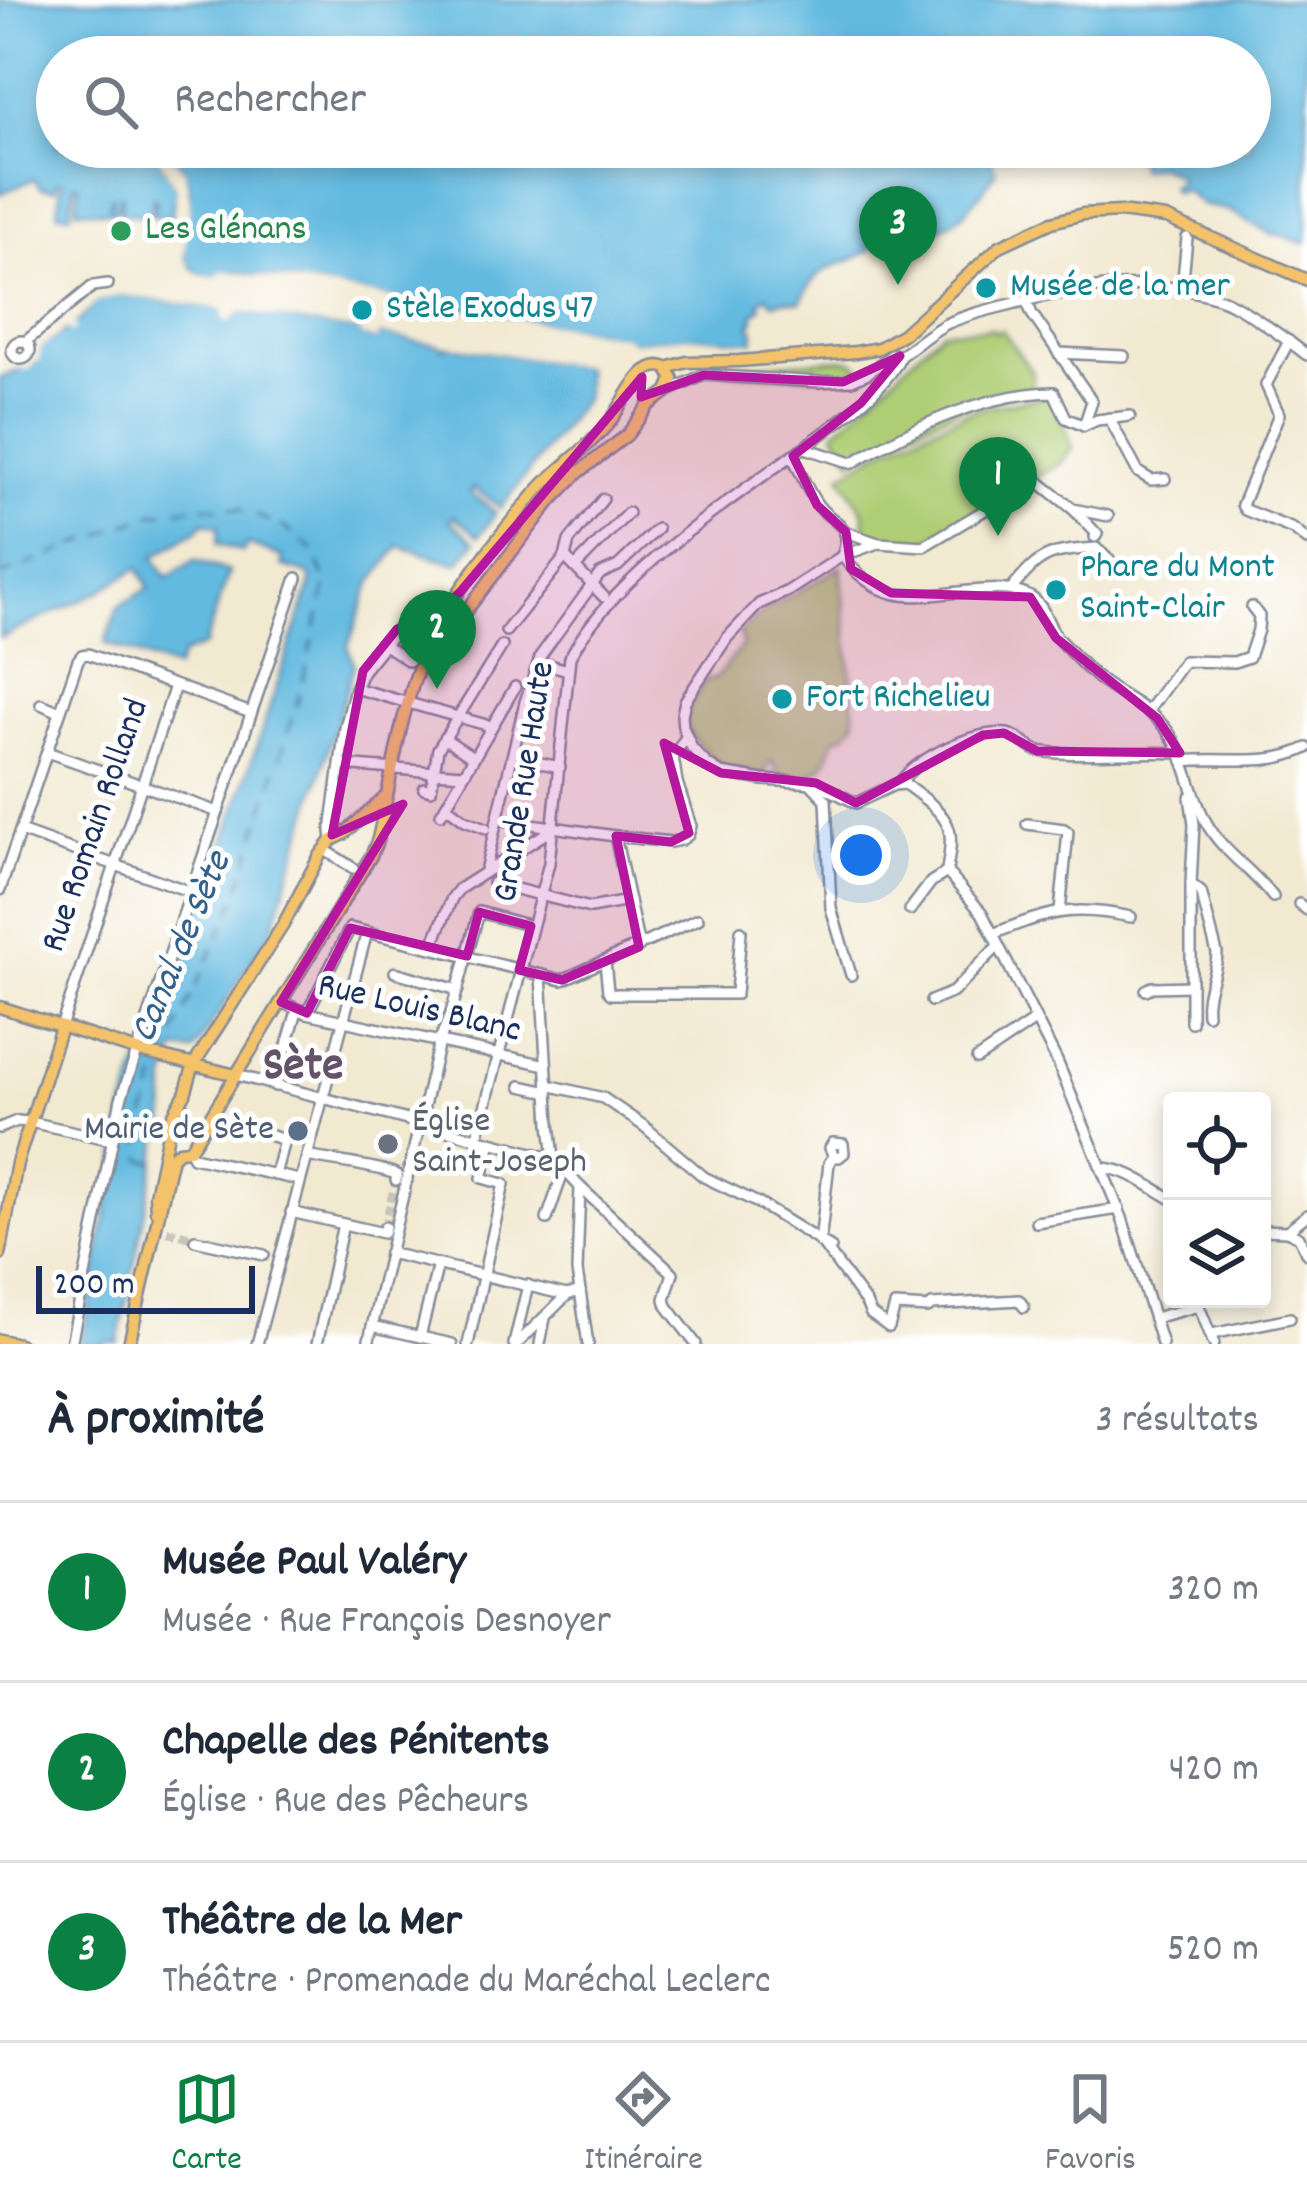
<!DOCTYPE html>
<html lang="fr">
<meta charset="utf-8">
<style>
:root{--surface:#fff;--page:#f2f2f3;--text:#1f2937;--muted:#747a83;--line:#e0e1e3;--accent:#0b8043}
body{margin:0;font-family:Dekko,sans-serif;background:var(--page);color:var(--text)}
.controls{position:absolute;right:36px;bottom:36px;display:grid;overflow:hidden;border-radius:12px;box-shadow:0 6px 18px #0003}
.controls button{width:108px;height:108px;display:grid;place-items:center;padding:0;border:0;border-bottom:3px solid var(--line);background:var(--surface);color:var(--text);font:60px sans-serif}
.scale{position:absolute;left:36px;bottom:30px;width:219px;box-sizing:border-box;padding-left:12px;border:6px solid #1b2f5e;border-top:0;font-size:33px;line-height:42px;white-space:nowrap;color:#1b2f5e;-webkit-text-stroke:9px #fff;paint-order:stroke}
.you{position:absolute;left:861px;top:855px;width:42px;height:42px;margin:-30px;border:9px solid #fff;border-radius:50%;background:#1a73e8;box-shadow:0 0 0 18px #1a73e833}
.badge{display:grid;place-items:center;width:78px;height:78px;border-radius:50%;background:var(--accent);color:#fff;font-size:39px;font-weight:700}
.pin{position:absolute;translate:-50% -99px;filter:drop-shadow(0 3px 6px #0008)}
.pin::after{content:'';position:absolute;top:63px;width:42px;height:36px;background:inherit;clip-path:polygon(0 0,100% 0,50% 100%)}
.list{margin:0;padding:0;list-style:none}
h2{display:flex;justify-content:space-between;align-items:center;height:156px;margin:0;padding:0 48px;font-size:51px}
h2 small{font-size:39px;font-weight:400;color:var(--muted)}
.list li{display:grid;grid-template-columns:78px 1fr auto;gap:36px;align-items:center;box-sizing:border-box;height:180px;padding:0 48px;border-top:3px solid var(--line)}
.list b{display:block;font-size:45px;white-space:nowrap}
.list p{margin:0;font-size:39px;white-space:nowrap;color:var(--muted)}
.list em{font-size:39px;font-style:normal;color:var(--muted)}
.icon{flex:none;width:66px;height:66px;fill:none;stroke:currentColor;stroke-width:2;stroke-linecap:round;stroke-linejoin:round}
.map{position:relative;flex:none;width:1307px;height:1344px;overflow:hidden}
.search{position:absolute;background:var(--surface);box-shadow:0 6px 18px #0003;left:36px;right:36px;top:36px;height:132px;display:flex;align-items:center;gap:30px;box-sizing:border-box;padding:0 42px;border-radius:66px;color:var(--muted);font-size:45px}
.sheet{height:696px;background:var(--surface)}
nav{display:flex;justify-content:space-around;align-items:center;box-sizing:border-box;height:168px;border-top:3px solid var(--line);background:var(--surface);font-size:33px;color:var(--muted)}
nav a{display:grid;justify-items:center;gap:6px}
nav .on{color:var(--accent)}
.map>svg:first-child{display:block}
</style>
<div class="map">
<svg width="1307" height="1344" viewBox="0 0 1307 1344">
<rect width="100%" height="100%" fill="#fff"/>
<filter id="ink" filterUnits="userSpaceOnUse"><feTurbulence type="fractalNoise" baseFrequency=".00833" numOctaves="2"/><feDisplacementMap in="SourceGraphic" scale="24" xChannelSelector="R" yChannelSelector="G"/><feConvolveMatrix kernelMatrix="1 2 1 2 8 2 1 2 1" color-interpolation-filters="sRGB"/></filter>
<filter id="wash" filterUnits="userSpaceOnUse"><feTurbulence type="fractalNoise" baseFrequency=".004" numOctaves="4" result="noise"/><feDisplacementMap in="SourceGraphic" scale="48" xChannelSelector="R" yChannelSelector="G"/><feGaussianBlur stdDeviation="2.7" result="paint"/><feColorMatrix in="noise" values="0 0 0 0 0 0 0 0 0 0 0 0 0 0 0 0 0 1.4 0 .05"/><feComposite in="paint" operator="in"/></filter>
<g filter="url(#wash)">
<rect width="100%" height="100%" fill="#f2e9d1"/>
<g fill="#afcd74" stroke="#657e69" stroke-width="3">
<path d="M993,329l2,3 7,-2 31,44 -1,14 -52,11 -100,44 -28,17 -18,-29c41,-31 71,-68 109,-101z"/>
<polygon points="843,359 853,361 861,369 840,377 725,372 727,367"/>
<polygon points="1053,395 1073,448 1061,463 926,541 885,539 866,532 864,513 841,475 883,449 978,408"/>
<path d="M841,567l14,155 -10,13 -9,2c-4,7 -6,13 -8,20 -6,18 -31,21 -48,20l-8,-16 -4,2 -2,11 -42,-6 -31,-29 -7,-12 1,-16 18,-31 10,-1 28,-34 -4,-12 26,-23z"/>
</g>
<g fill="#63bae0" stroke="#3f749f" stroke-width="3">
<polygon points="0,0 1307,0 1307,238 1306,244 1281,235 1271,234 1228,210 1202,205 1184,190 1174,192 1170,187 1178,181 1178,176 1158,165 1140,169 1137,159 1117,147 1250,147 1250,57 57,57 57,147 151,147 176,187 171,218 154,216 156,199 153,198 150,216 121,213 122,196 120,195 117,212 112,212 113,196 111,197 109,212 76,209 79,185 75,184 70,214 58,213 62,182 57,182 56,189 41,188 34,179 0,194"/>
<path d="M166,147h855l-3,8 -28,3 6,14c-20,28 -40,61 -79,60l-1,-5 -9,-4 -9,14 -10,3 -8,7 -6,-1c-16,16 -41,16 -56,29 -7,7 -13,19 -18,27l-14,-2 -13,3 -6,-7 -8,6 3,5 -8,7 1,5 -4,5 3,9 -1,9 -66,-6 -56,6 -7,-6 -401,-66 -8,8c-53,-9 -21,-53 -26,-89 -2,-18 -12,-28 -23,-42z"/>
<polygon points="121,295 224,309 223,320 232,322 237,317 238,312 362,331 361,336 378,339 379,334 439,344 440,347 446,348 446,345 585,367 585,398 501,508 474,488 470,492 496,513 479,536 453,516 449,520 475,542 458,564 399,546 370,585 348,646 354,666 273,927 194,1052 176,1050 166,1080 165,1126 162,1127 118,1343 108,1341 105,1344 81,1344 120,1144 125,1106 139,1064 143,1062 157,1066 163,1047 154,1041 211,883 312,580 308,574 282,566 283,557 247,544 243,552 217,544 219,527 203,522 200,528 154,557 167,578 195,560 229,572 204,646 182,655 176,669 105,643 118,607 149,588 138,568 100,591 0,638 0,378 35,365 40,348 73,326 99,300"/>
</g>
<g fill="#f2e9d1">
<polygon points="151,147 166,147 185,172 190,201 184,257 191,269 203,276 215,277 222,270 625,336 632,342 687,336 753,342 752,348 687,342 631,348 622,342 225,276 216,283 201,281 193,278 178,259 184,201 183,187 179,174 165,155 182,186 179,215 174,223 176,187"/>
<polygon points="122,289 226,303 230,307 229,315 234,307 239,306 363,325 368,332 373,332 380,328 586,361 591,365 585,367 380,334 378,339 375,339 360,336 361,331 239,312 232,322 223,321 223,309 121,295 99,301 74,323 75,330 72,333 66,329 41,348 39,359 31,368 27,370 15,368 31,360 36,344 67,322 95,296"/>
</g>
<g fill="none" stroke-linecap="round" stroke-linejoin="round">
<g stroke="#34608c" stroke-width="3" stroke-dasharray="15 12" stroke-linecap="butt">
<polyline points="0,576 152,514 199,506 240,509 284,527 313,550 327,584 298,700 236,899 165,1055"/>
<polyline points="155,1162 145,1160 141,1156 141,1131 161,1064"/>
</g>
</g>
</g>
<g filter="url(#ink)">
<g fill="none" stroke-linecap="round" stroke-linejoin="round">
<g stroke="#c7c4ba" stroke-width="9" stroke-dasharray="9 4.5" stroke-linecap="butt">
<polyline points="385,1227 396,1180"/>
<polyline points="154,1228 201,1240"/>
</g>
<defs>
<g id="minor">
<polyline points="1182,289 1187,238"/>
<circle cx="21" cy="350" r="9"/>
<polyline points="1289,341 1266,385 1279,414 1242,505 1245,510 1293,529 1307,540"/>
<polyline points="25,342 93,286 108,284"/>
<polyline points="1058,353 1124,356"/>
<polyline points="668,391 704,375 819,382 852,380 868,373 893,354 900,356"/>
<polyline points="1109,418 1138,472 1151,480 1165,479"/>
<polyline points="1084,426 1097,420 1130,416"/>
<path d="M805,448l47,15c60,-35 131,-70 202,-71l12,26 18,8 8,-25 -60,-87 -6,-14"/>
<path d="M792,456c8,15 14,31 23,45 15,25 40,18 27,55"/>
<polyline points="1073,509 1108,516"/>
<polyline points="846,532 878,543 924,546 1029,484 1039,482 1073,509 1097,534 1095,537"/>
<path d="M878,543l-36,13 -54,35 -29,13 -32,34 -42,63 -3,14 1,12 9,21 15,16 14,9 42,7 53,3 40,20 38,-18 11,-1c15,11 39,27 44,45 4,13 -1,30 -2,43l35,41 75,148 65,157 40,126"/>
<path d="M842,556c45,57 80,37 142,34 16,-1 32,-1 46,7 17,9 17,32 30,44 13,13 26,28 40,39 22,17 48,27 66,49 21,26 24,64 40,93 16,30 47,48 67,75"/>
<polyline points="565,557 604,597"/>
<polyline points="575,567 628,513"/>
<path d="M1011,590c31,-38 38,-38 85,-42l25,23"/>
<polyline points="506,631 565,557 569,541 603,499"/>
<polyline points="385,645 409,661"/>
<polyline points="539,662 568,670"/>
<polyline points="355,688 490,726"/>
<polyline points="41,704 60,712"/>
<polyline points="1148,711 1184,661 1234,662 1249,657 1258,630 1259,616 1252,607"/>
<polyline points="444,738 473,757"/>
<polyline points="47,752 218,812"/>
<polyline points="512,757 560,767"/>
<path d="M1183,761c43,-5 84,7 124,-13"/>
<polyline points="341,765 463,774"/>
<polyline points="810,783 826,800 831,908 851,975"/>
<path d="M900,783c15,-25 77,-54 107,-49 13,2 20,14 32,17 1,1 18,2 19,2 41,2 81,-2 122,0"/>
<polyline points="424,788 431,790 438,749 502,646"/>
<path d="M1190,797l4,27 -3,60 10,8 16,61c0,21 -13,38 -10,61"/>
<polyline points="446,806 465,820 486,828"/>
<polyline points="441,814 515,687"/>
<polyline points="504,820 615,836 671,842 681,840 688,835 691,826 677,782 673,757 686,737"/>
<polyline points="1027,824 1064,829 1068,832 1060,912"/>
<polyline points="20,831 191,892"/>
<polyline points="615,836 639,947"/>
<polyline points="332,840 331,831 345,728 355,688 363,671 397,629 423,624 449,603"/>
<polyline points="325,850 353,868"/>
<polyline points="485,871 525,702 541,655 600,574 618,566 657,529"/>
<polyline points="493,883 590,908 629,901"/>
<polyline points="1191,884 1191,1022"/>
<polyline points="0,890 78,660 82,655 88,654 251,713"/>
<polyline points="1299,904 1307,910"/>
<polyline points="910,910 931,882 947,872"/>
<path d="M993,934c55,-22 79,-30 138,-17"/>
<polyline points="432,947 452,898 459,889 554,828"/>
<polyline points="605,962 608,991 611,994 736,994 741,931"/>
<polyline points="395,972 458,990"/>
<polyline points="541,975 550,1124 554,1158"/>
<polyline points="1146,990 1152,987 1191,986"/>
<polyline points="931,1001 953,992 998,946"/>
<polyline points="281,1002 307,1013 546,1065"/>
<polyline points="307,1013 350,928 562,980 698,919"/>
<polyline points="61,1027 175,686"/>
<polyline points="977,1059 1035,1020"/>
<polyline points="236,1075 563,1161 564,1170 580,1187 673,1273 665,1299 667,1306 696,1344"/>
<polyline points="548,1085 603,1098 644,1126 704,1177 758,1203 831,1248"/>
<polyline points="275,1086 297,1011"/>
<polyline points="521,1086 548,1092"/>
<polyline points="212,1116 284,1140 275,1175"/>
<polyline points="0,1128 17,1121 30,1122 112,1140"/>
<path d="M477,1138l72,-275 21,-206c36,-69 130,-136 193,-181 34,-25 125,-82 137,-120 14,-9 32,-25 46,-32 20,-9 41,-14 62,-19 70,-18 143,-30 213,-6 21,7 66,41 86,56"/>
<polyline points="189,1150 193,1157 299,1180"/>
<path d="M307,1156c29,6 57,8 86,17l4,2 -1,5"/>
<path d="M1103,1168c25,1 47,19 69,31"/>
<polyline points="580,1187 577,1271 588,1344"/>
<polyline points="291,1212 383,1233 385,1227"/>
<polyline points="547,1219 564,1170"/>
<polyline points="1036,1222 1119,1209"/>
<polyline points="1262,1230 1287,1231 1307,1215"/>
<polyline points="1287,1231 1299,1237 1307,1254"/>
<polyline points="195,1240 264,1255"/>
<polyline points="820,1243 829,1163 834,1156 830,1148 833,1143 843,1144 844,1153 839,1157 834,1156"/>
<polyline points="824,1246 866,1303 871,1314 889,1327 895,1306 928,1308 932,1305 1019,1300 1024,1307"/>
<polyline points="389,1253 558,1293 567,1295 580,1291"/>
<polyline points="1154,1318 1199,1306 1214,1344"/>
<polyline points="372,1326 452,1344"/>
<polyline points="1212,1334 1290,1318"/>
<polyline points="420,1337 438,1264"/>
<polyline points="71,1344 121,1099 297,578"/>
<polyline points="257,1344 367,932"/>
<polyline points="317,1344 343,1224"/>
<polyline points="368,1344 439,1042 451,1013 479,912 531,926"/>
<polyline points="468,1344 504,1184 482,1178 491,1142"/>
<polyline points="514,1344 528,1285"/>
<polyline points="517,1344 567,1295"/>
<polyline points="540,1344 545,1318"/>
</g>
<g id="major">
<polyline points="426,663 551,501 578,473 627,435 649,405 668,391 673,379 667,368"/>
<polyline points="0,1007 138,1051 236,1075"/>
<polyline points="156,1211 155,1195 171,1119 185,1094 194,1064 283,925 319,857 332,840 344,834 385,797"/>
<polyline points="0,1255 17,1163 61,1027"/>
<polyline points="0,1340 19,1344"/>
<path d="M129,1344l43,-187 7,-6 10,-1 5,-7 177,-287 7,-17c14,-62 22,-128 47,-187 21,-50 79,-124 116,-165 21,-22 47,-39 67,-63 16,-18 32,-68 59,-56l20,-6 52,-1 117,-9 23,-4 24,-14 97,-88 52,-24 31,-8 37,-2 46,6 141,62"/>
</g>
</defs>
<use href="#minor" stroke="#868c98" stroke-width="14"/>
<use href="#major" stroke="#868c98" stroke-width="15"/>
<use href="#minor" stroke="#fff" stroke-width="9"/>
<use href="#major" stroke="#f4c26a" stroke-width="10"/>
</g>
</g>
<path fill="#b5179e" fill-opacity="0.2" stroke="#b5179e" stroke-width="9" stroke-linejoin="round" d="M900,356l-39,47 -68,53 24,49 29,27 5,37 40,24 139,4 26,41 101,80 23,35 -143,-2 -33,-18 -21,2 -127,68 -40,-20 -95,-10 -57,-30 25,90 -18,9 -55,-6 23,111 -77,33 -43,-10 12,-44 -52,-14 -12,44 -117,-28 -43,85 -26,-11 122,-198 -71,31 31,-164 34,-42 36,-11 28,-27 181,-214 -1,20 63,-22 139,7z"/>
<circle fill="#2e9e5b" stroke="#fff" stroke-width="4.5" cx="121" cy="231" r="12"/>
<g fill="#0f9aa8" stroke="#fff" stroke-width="4.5">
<circle cx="986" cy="288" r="12"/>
<circle cx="362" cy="310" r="12"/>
<circle cx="1056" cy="590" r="12"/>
<circle cx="782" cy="699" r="12"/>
</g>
<circle fill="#5c6f8a" stroke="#fff" stroke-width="4.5" cx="298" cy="1131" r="12"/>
<circle fill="#6b7280" stroke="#fff" stroke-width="4.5" cx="388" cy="1144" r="12"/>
<g text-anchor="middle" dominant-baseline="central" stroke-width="10" stroke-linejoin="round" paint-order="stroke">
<g font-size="36" fill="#27864d" stroke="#fff" text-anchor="start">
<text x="145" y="231">Les Glénans</text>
</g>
<g font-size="36" fill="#0d838f" stroke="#fff" text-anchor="start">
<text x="1010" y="288">Musée de la mer</text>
<text x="386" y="310">Stèle Exodus 47</text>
<text x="1080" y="569">Phare du Mont<tspan x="1080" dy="41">Saint-Clair</tspan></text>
<text x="806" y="699">Fort Richelieu</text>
</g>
<g font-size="36" fill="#1b2f5e" stroke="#fff">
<text transform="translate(526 782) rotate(-81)">Grande Rue Haute</text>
<text transform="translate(97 826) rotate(-71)">Rue Romain Rolland</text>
<text transform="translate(419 1010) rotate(13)">Rue Louis Blanc</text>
</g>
<g font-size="36" fill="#5b616d" stroke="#fff" text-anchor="start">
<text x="412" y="1123">Église<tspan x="412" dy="41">Saint-Joseph</tspan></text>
</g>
<g font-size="36" fill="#4e5e75" stroke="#fff" text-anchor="end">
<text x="274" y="1131">Mairie de Sète</text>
</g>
<g font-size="39" font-style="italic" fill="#34608c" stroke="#fff">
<text transform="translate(183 948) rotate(-67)">Canal de Sète</text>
</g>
<g font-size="48" font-weight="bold" fill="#62536a" stroke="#fff">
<text x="303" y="1068">Sète</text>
</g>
</g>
</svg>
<div class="controls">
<button><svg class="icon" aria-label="locate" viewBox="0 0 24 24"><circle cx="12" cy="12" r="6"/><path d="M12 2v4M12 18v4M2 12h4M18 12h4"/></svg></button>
<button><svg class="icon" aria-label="layers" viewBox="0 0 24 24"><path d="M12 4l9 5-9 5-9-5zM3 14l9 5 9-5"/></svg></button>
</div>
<div class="scale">200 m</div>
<div class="you"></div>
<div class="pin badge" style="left:998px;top:536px">1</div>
<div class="pin badge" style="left:437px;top:689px">2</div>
<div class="pin badge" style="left:898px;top:285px">3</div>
<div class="search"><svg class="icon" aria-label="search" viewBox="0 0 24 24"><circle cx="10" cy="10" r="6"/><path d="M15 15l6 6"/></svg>Rechercher</div>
</div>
<section class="sheet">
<h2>À proximité<small>3 résultats</small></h2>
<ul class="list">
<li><span class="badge">1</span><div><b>Musée Paul Valéry</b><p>Musée · Rue François Desnoyer</p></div><em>320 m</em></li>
<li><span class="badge">2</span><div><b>Chapelle des Pénitents</b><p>Église · Rue des Pêcheurs</p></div><em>420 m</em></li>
<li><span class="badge">3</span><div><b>Théâtre de la Mer</b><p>Théâtre · Promenade du Maréchal Leclerc</p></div><em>520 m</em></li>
</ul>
</section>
<nav>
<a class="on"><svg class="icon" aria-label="map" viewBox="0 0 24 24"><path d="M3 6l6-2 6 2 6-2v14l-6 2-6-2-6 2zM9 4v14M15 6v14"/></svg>Carte</a>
<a><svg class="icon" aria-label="directions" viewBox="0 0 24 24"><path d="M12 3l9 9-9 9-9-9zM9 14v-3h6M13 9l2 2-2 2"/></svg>Itinéraire</a>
<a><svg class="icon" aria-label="saved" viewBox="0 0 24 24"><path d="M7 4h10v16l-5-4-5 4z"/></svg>Favoris</a>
</nav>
